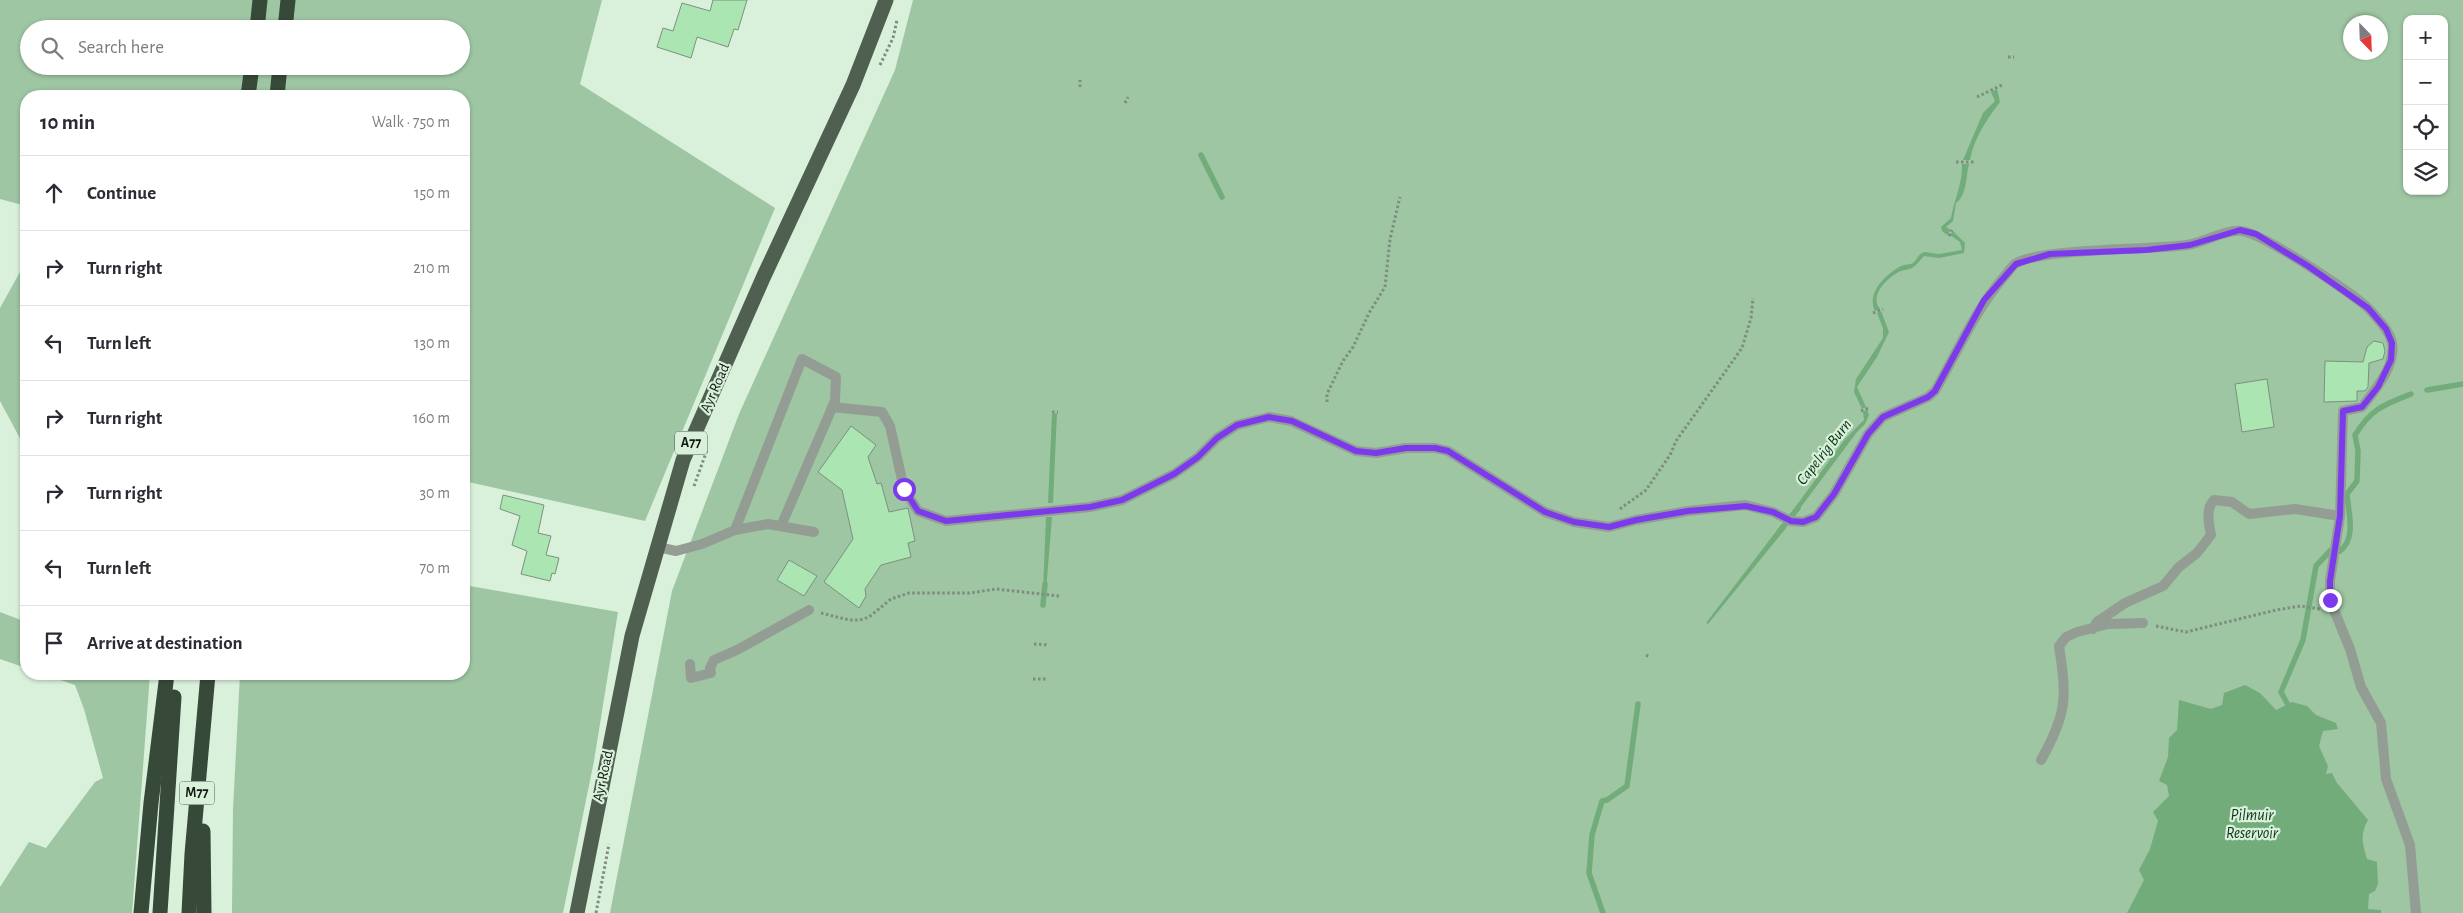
<!DOCTYPE html>
<meta charset="utf-8">
<style>
:root{--surface:#fff;--page:#f7f7f7;--text:#2b2b33;--muted:#7c7c81;--line:#e1e1e2}
body{margin:0;font-family:"Alegreya Sans",sans-serif;background:var(--page);color:var(--text)}
.controls{position:absolute;right:15px;top:15px;display:grid;overflow:hidden;border-radius:10px;box-shadow:0 1px 4px #0004}
.controls button{width:45px;height:45px;display:grid;place-items:center;padding:0;border:0;border-bottom:1px solid var(--line);background:var(--surface);color:var(--text);font:25px sans-serif}
.compass{position:absolute;left:2343px;top:15px;width:45px;height:45px;border-radius:50%;background:var(--surface);box-shadow:0 1px 4px #0004;rotate:157deg}
.stop{position:absolute;width:15px;height:15px;margin:-11px;border:4px solid #7c3aed;border-radius:50%;background:#fff}
.stop.end{background:#7c3aed;border-color:#fff;box-shadow:0 1px 5px #0008}
.list{margin:0;padding:0;list-style:none}
h2{display:flex;justify-content:space-between;align-items:center;height:65px;margin:0;padding:0 20px;font-size:21px}
h2 small{font-size:16px;font-weight:400;color:var(--muted)}
.list li{display:grid;grid-template-columns:32px 1fr auto;gap:15px;align-items:center;box-sizing:border-box;height:75px;padding:0 20px;border-top:1px solid var(--line)}
.list b{display:block;font-size:19px;white-space:nowrap}
.list em{font-size:16px;font-style:normal;color:var(--muted)}
.icon{flex:none;width:28px;height:28px;fill:none;stroke:currentColor;stroke-width:2;stroke-linecap:round;stroke-linejoin:round}
.map{position:relative;flex:none;width:2463px;height:913px;overflow:hidden}
.search{position:absolute;background:var(--surface);box-shadow:0 1px 4px #0004;left:20px;top:20px;width:450px;height:55px;display:flex;align-items:center;gap:12px;box-sizing:border-box;padding:0 18px;border-radius:28px;color:var(--muted);font-size:19px}
.panel{position:absolute;background:var(--surface);box-shadow:0 1px 4px #0004;left:20px;top:90px;width:450px;height:590px;border-radius:20px}
.map>svg:first-child{display:block}
</style>
<div class="map">
<svg width="2463" height="913" viewBox="0 0 2463 913">
<rect width="100%" height="100%" fill="#d9f0db"/>
<g fill="#9ec6a2" fill-rule="evenodd">
<path d="M0,0h602l-22,84 195,124 -130,313 -181,-40v-385h-438v110l-26,-7zM29,29h432v37h-432z"/>
<path d="M913,0h1550v913h-1853l62,-322 67,-177 156,-344zM2407,19h37v172h-37zM2350,22h30v30h-30z"/>
<polygon points="26,261 26,445 23,444 0,401 0,308"/>
<polygon points="464,585 618,612 594,761 563,913 232,913 233,810 240,674 464,674"/>
<polygon points="0,612 26,622 26,668 0,659"/>
<polygon points="43,674 150,674 132,913 0,913 0,887 29,842 46,848 95,782 103,778 84,709 75,685"/>
</g>
<g fill="#73ac7b">
<path d="M1997,89l3,13c-13,17 -26,36 -30,58h-7l20,-47 12,-12 -4,-9z"/>
<path d="M1962,164h7c-3,11 -2,32 -13,39l-3,18 -7,6 5,3 -4,5 -5,-4 -1,-4 10,-9c3,-18 12,-36 11,-54z"/>
<path d="M1953,231l12,12 -1,10 -25,5 -15,-2c-4,4 -7,9 -12,12 -5,2 -11,2 -15,5 -11,6 -28,24 -17,36l-5,2c-9,-18 11,-37 26,-45 4,-2 9,-1 12,-3 4,-3 5,-9 11,-11l15,2 23,-4 -2,-8 -10,-7z"/>
<polygon points="1881,311 1889,332 1877,357 1857,387 1866,407 1862,409 1854,392 1856,379 1883,338 1883,328 1877,313"/>
<polygon points="1867,409 1869,415 1865,424 1857,432 1795,515 1791,513 1845,439 1864,420 1863,412"/>
<polygon points="1057,413 1053,503 1048,503 1052,414"/>
<polygon points="1046,517 1052,517 1046,591 1043,591"/>
<polygon points="1781,525 1786,528 1708,624 1706,623"/>
<path d="M2245,685l15,8 16,17 16,-8 15,4 9,9 20,8 2,6 -15,2 -4,15 9,20 -2,8 6,-1 5,10 31,37c-8,14 -6,23 -1,39l10,3 1,22 -3,7 -6,3 -1,15 13,1v3h-254l17,-33 -5,-10 11,-21 8,-28 -5,-9 16,-16 -2,-11 -8,-4 9,-24 1,-19 8,-8 2,-30 32,9 11,-4 2,-12z"/>
</g>
<g fill="none" stroke-linecap="round" stroke-linejoin="round">
<g stroke="#73ac7b" stroke-width="5.5">
<polyline points="1201,155 1222,197"/>
<polyline points="2427,390 2463,384"/>
<polyline points="1779,532 1798,508"/>
<path d="M2340,551c17,-13 8,-40 7,-57l10,-13 1,-30 -3,-16c16,-26 28,-30 56,-41"/>
<polyline points="1043,605 1045,584"/>
<polyline points="2288,705 2281,692 2303,640 2316,566 2331,550"/>
<polyline points="1603,913 1589,873 1592,835 1602,801 1607,800 1627,786 1638,704"/>
</g>
</g>
<g fill="#aae5b2" stroke="#7c917f">
<polygon points="713,0 747,0 738,30 734,29 728,47 697,37 691,58 657,47 663,28 673,31 682,3 710,11"/>
<polygon points="2374,341 2383,343 2385,351 2383,359 2369,363 2368,387 2365,391 2357,391 2357,401 2324,402 2325,361 2363,362 2367,347"/>
<polygon points="2267,379 2274,427 2242,432 2235,384"/>
<polygon points="851,426 876,445 868,457 877,484 881,483 889,512 908,508 915,541 908,543 911,557 881,565 865,589 866,596 859,608 824,582 853,539 842,490 818,472"/>
<polygon points="503,495 544,505 538,533 551,536 546,555 559,558 555,574 552,573 550,581 521,574 527,551 512,545 520,516 500,509"/>
<polygon points="789,560 817,576 804,596 777,580"/>
</g>
<g fill="none" stroke-linecap="round" stroke-linejoin="round">
<g stroke="#7d8d7f" stroke-width="3" stroke-dasharray="2.5 2.5" stroke-linecap="butt">
<polyline points="2008,57 2014,57"/>
<polyline points="880,65 893,38 897,20"/>
<polyline points="1080,87 1080,80"/>
<polyline points="1977,97 2004,84"/>
<polyline points="1125,103 1128,97"/>
<polyline points="1956,162 1974,162"/>
<polyline points="1949,236 1952,230"/>
<polyline points="1873,313 1883,309"/>
<polyline points="1327,402 1327,394 1343,361 1353,347 1369,313 1385,287 1390,239 1400,197"/>
<polyline points="1861,411 1868,408"/>
<polyline points="1052,412 1058,412"/>
<polyline points="694,486 707,450"/>
<polyline points="1620,509 1646,490 1670,455 1676,441 1742,348 1751,318 1753,298"/>
<polyline points="821,613 849,620 860,620 869,617 891,599 909,593 970,593 996,589 1059,596"/>
<polyline points="2156,626 2186,632 2276,610 2301,606 2320,609"/>
<polyline points="1034,644 1049,645"/>
<polyline points="1646,655 1650,657"/>
<polyline points="1033,679 1046,679"/>
<polyline points="596,913 609,844"/>
</g>
<g stroke="#949d94" stroke-width="10">
<path d="M832,407l50,5 8,14 14,63 14,22 28,10 144,-14 32,-7 52,-26 24,-17 19,-19 20,-13 32,-8 22,4 65,30 20,2 30,-5h29l13,3 97,61 29,10 35,5 27,-7 52,-9 57,-6 28,7 18,9 12,1 13,-5 18,-23 34,-60 15,-17 45,-20 7,-6c22,-38 39,-79 68,-113 4,-4 8,-11 12,-14 23,-16 137,-14 172,-19 16,-2 39,-16 54,-14 20,1 113,63 128,78 8,9 21,22 23,34 4,23 -17,47 -30,64l-19,4 -3,105 -10,65v19l20,49 11,38 20,36 5,56 24,66 6,68"/>
<polyline points="735,530 802,359 836,377 835,401 781,526"/>
<polyline points="658,547 676,551 702,544 735,530 768,524 814,532"/>
<path d="M2093,629l4,-7 28,-19 38,-17 16,-19 18,-14 14,-18c-2,-11 -6,-26 3,-35l18,2 17,12 46,-5 45,7"/>
<polyline points="690,664 691,678 711,673 710,668 714,660 737,650 809,610"/>
<path d="M2041,760c26,-46 26,-62 18,-114l7,-9 11,-5 31,-8 35,-1"/>
</g>
<polyline stroke="#4f5f50" stroke-width="15" points="577,913 632,636 683,460 763,278 853,85 886,0"/>
<g stroke="#374939" stroke-width="15">
<polyline points="257,29 260,0"/>
<polyline points="285,29 288,0"/>
<polyline points="248,96 252,66"/>
<polyline points="277,96 280,66"/>
<polyline points="203,831 204,913"/>
<polyline points="141,913 151,803 167,674"/>
<polyline points="160,913 174,697"/>
<polyline points="189,913 192,854 208,674"/>
</g>
</g>
<g fill="none" stroke-linecap="round" stroke-linejoin="round">
<polyline stroke="#7c3aed" stroke-width="6" points="904,489 918,511 946,521 1090,507 1122,500 1174,474 1198,457 1217,438 1237,425 1269,417 1292,421 1356,451 1376,453 1406,448 1435,448 1448,451 1545,512 1574,522 1609,527 1636,520 1688,511 1746,506 1773,512 1791,521 1803,522 1816,517 1834,494 1868,434 1883,417 1928,397 1935,391 1984,300 2016,264 2050,254 2146,250 2190,245 2240,230 2256,234 2308,266 2368,308 2386,329 2392,343 2391,360 2378,387 2362,407 2343,411 2340,516 2330,581 2330,600"/>
</g>
<g text-anchor="middle" dominant-baseline="central" stroke-width="4.5" stroke-linejoin="round" paint-order="stroke">
<g fill="#d9f0db" stroke="#4d5a4e" stroke-width="1">
<rect x="675" y="431.5" width="32" height="23" rx="4"/>
<rect x="179.5" y="781.5" width="35" height="23" rx="4"/>
</g>
<g font-size="14" font-weight="bold" fill="#111912">
<text x="691" y="443">A77</text>
<text x="197" y="793">M77</text>
</g>
<g font-size="15" fill="#111912" stroke="#d9f0db">
<text transform="translate(715 388) rotate(-66)">Ayr Road</text>
<text transform="translate(603 776) rotate(-78)">Ayr Road</text>
</g>
<g font-size="16" font-style="italic" fill="#093515" stroke="#d9f0db">
<text transform="translate(1824 452) rotate(-52)">Capelrig Burn</text>
<text x="2252" y="815">Pilmuir<tspan x="2252" dy="18">Reservoir</tspan></text>
</g>
</g>
</svg>
<div class="controls">
<button>+</button>
<button>−</button>
<button><svg class="icon" aria-label="locate" viewBox="0 0 24 24"><circle cx="12" cy="12" r="6"/><path d="M12 2v4M12 18v4M2 12h4M18 12h4"/></svg></button>
<button><svg class="icon" aria-label="layers" viewBox="0 0 24 24"><path d="M12 4l9 5-9 5-9-5zM3 14l9 5 9-5"/></svg></button>
</div>
<svg class="compass" viewBox="-18 -18 36 36"><path d="M0-13l5 13h-10z" fill="#e53935"/><path d="M0 13l5-13h-10z" fill="#7c7c81"/></svg>
<div class="stop" style="left:904px;top:489px"></div>
<div class="stop end" style="left:2330px;top:600px"></div>
<div class="search"><svg class="icon" aria-label="search" viewBox="0 0 24 24"><circle cx="10" cy="10" r="6"/><path d="M15 15l6 6"/></svg>Search here</div>
<section class="panel">
<h2>10 min<small>Walk · 750 m</small></h2>
<ul class="list">
<li><svg class="icon" aria-label="ahead" viewBox="0 0 24 24"><path d="M12 20V5M6 11l6-6 6 6"/></svg><div><b>Continue</b></div><em>150 m</em></li>
<li><svg class="icon" aria-label="right" viewBox="0 0 24 24"><path d="M7 20v-9h11M14 6l5 5-5 5"/></svg><div><b>Turn right</b></div><em>210 m</em></li>
<li><svg class="icon" aria-label="left" viewBox="0 0 24 24"><path d="M17 20v-9H6M10 6l-5 5 5 5"/></svg><div><b>Turn left</b></div><em>130 m</em></li>
<li><svg class="icon" aria-label="right" viewBox="0 0 24 24"><path d="M7 20v-9h11M14 6l5 5-5 5"/></svg><div><b>Turn right</b></div><em>160 m</em></li>
<li><svg class="icon" aria-label="right" viewBox="0 0 24 24"><path d="M7 20v-9h11M14 6l5 5-5 5"/></svg><div><b>Turn right</b></div><em>30 m</em></li>
<li><svg class="icon" aria-label="left" viewBox="0 0 24 24"><path d="M17 20v-9H6M10 6l-5 5 5 5"/></svg><div><b>Turn left</b></div><em>70 m</em></li>
<li><svg class="icon" aria-label="arrive" viewBox="0 0 24 24"><path d="M6 21V4h12l-3 4 3 4H6"/></svg><div><b>Arrive at destination</b></div></li>
</ul>
</section>
</div>
